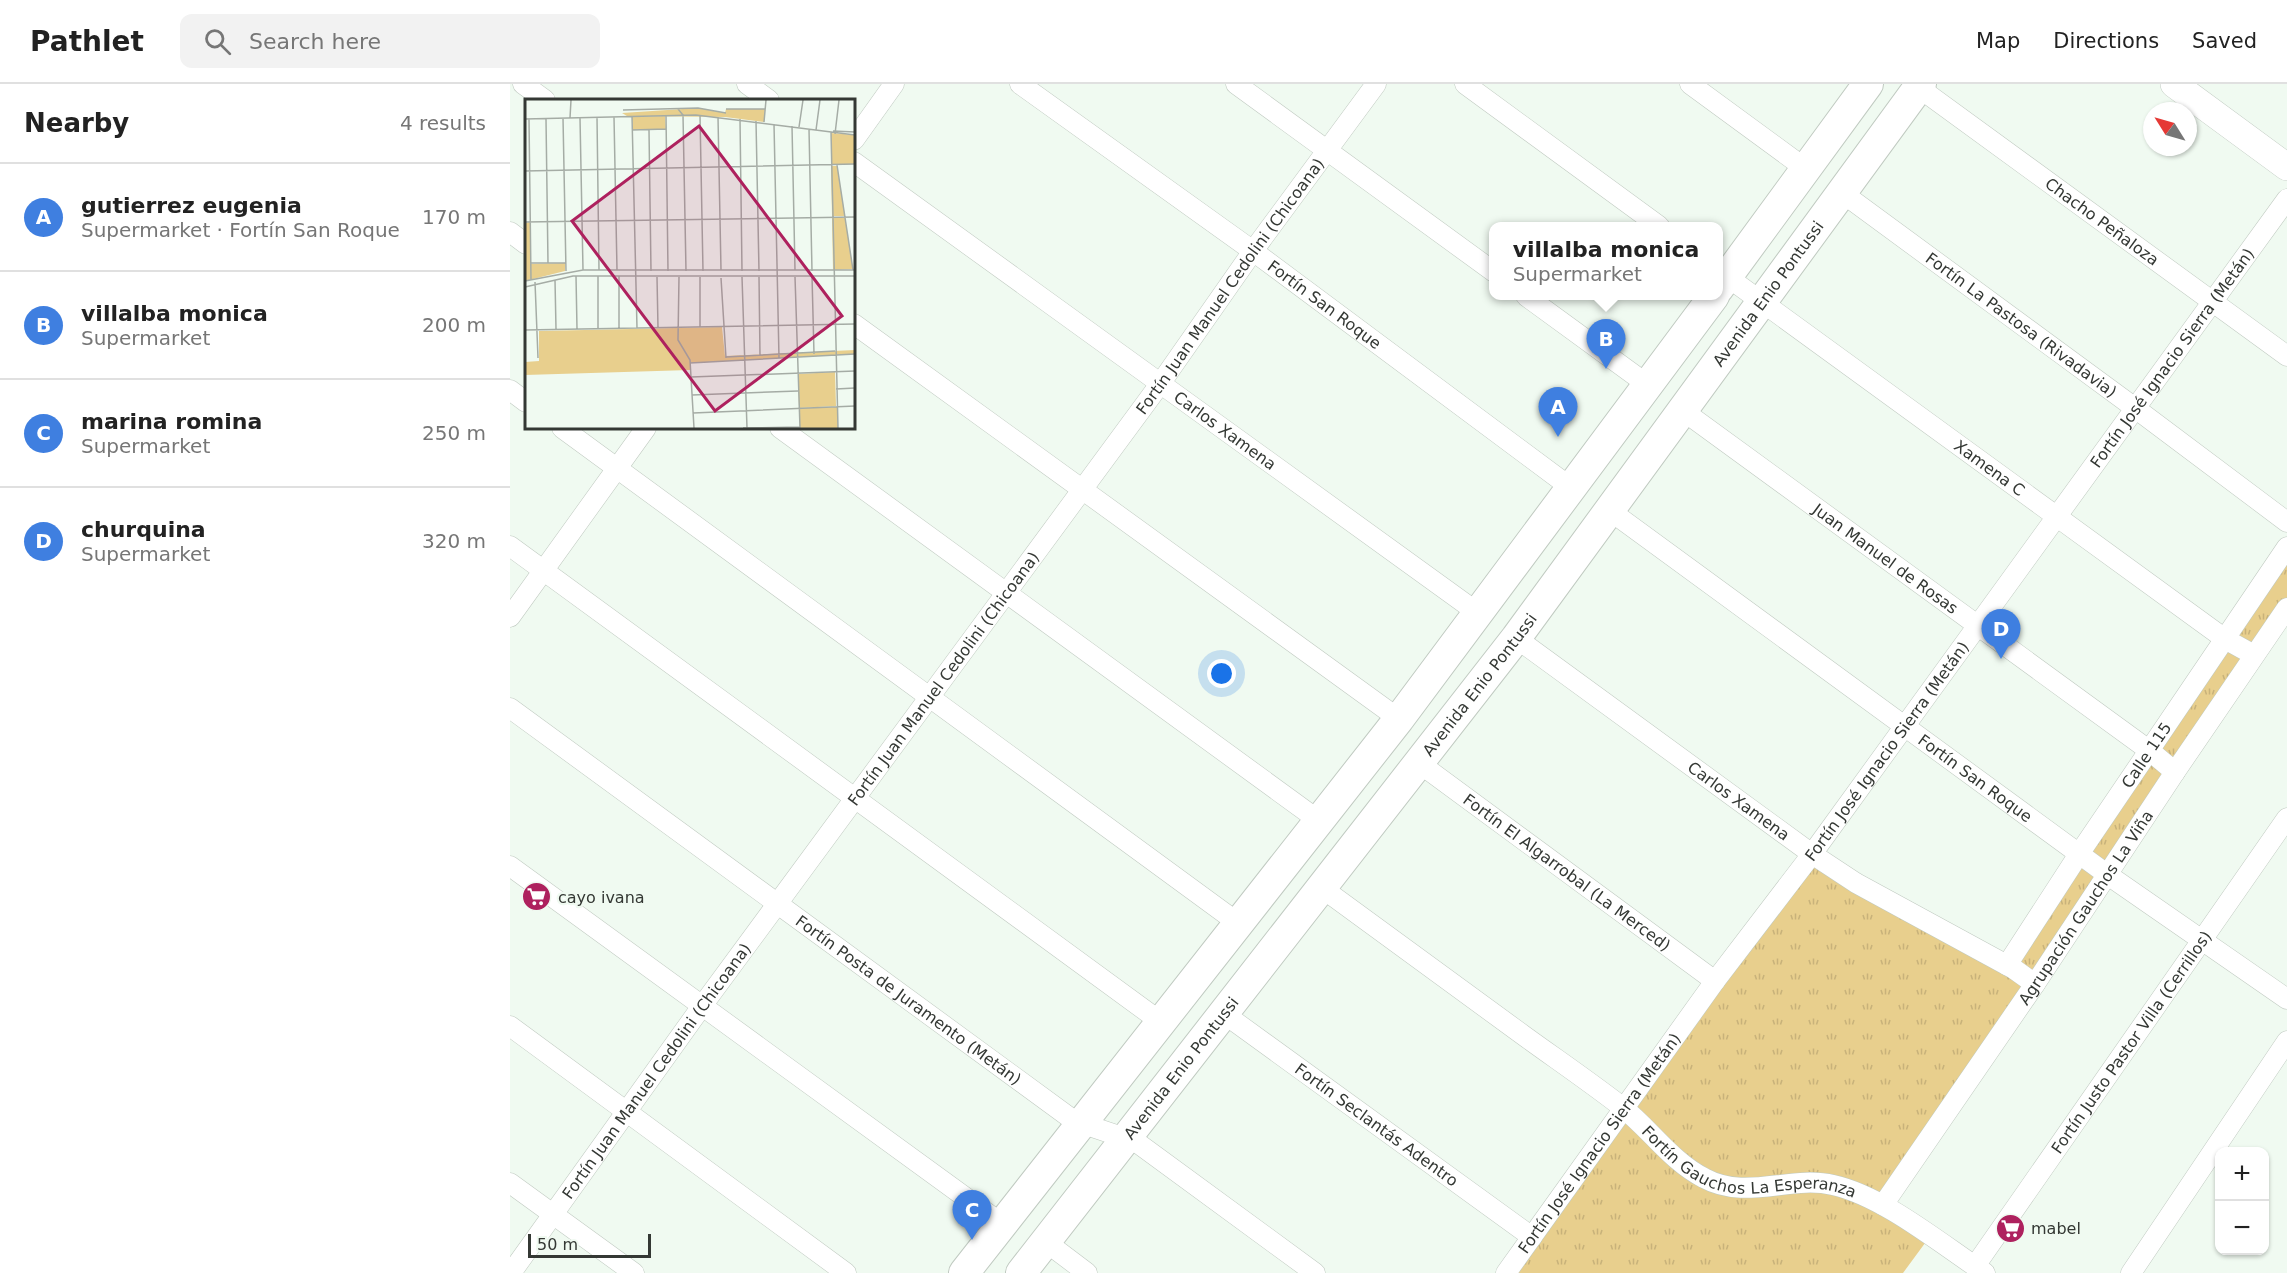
<!DOCTYPE html>
<meta charset="utf-8">
<style>
:root{--surface:#fff;--page:#f2f2f2;--text:#222;--muted:#767676;--line:#e0e0e0;--accent:#b45309}
body{margin:0;font-family:"DejaVu Sans",sans-serif;background:var(--page);color:var(--text)}
.controls{position:absolute;right:18px;bottom:18px;display:grid;overflow:hidden;border-radius:12px;box-shadow:0 2px 4px #0004}
.controls button{width:54px;height:54px;display:grid;place-items:center;padding:0;border:0;border-bottom:2px solid var(--line);background:var(--surface);color:var(--text);font:30px sans-serif}
.compass{position:absolute;left:1633px;top:18px;width:54px;height:54px;border-radius:50%;background:var(--surface);box-shadow:0 2px 4px #0004;rotate:307deg}
.scale{position:absolute;left:18px;bottom:15px;width:123px;box-sizing:border-box;padding-left:6px;border:3px solid #343834;border-top:0;font-size:16px;line-height:21px;white-space:nowrap;color:#343834;-webkit-text-stroke:4px #f0faf1;paint-order:stroke}
.you{position:absolute;left:712px;top:590px;width:21px;height:21px;margin:-15px;border:4px solid #fff;border-radius:50%;background:#1a73e8;box-shadow:0 0 0 9px #1a73e833}
.badge{display:grid;place-items:center;width:39px;height:39px;border-radius:50%;background:var(--accent);color:#fff;font-size:20px;font-weight:700}
.pin{position:absolute;translate:-50% -50px;filter:drop-shadow(0 2px 3px #0008)}
.pin::after{content:'';position:absolute;top:32px;width:21px;height:18px;background:inherit;clip-path:polygon(0 0,100% 0,50% 100%)}
.popup{position:absolute;left:979px;top:138px;width:234px;height:78px;box-sizing:border-box;display:grid;place-content:center;border-radius:12px;background:var(--surface);filter:drop-shadow(0 2px 4px #0005);font-size:20px;white-space:nowrap;color:var(--muted)}
.popup b{font-size:22px;color:var(--text)}
.popup::after{content:'';position:absolute;left:50%;top:100%;margin-left:-12px;border:12px solid transparent;border-top-color:var(--surface)}
.list{margin:0;padding:0;list-style:none}
h2{display:flex;justify-content:space-between;align-items:center;height:78px;margin:0;padding:0 24px;font-size:26px}
h2 small{font-size:20px;font-weight:400;color:var(--muted)}
.list li{display:grid;grid-template-columns:39px 1fr auto;gap:18px;align-items:center;box-sizing:border-box;height:108px;padding:0 24px;border-top:2px solid var(--line)}
.list b{display:block;font-size:22px;white-space:nowrap}
.list p{margin:0;font-size:20px;white-space:nowrap;color:var(--muted)}
.list em{font-size:20px;font-style:normal;color:var(--muted)}
.icon{flex:none;width:33px;height:33px;fill:none;stroke:currentColor;stroke-width:2;stroke-linecap:round;stroke-linejoin:round}
.map{position:relative;flex:none;width:1777px;height:1189px;overflow:hidden}
header{display:flex;align-items:center;gap:36px;box-sizing:border-box;height:84px;padding:0 30px;background:var(--surface);border-bottom:2px solid var(--line)}
header strong{font-size:28px}
nav{display:flex;gap:33px;margin-inline-start:auto;font-size:21px}
.search{width:420px;height:54px;background:var(--page);display:flex;align-items:center;gap:15px;box-sizing:border-box;padding:0 21px;border-radius:12px;color:var(--muted);font-size:22px}
main{display:flex}
aside{flex:1;background:var(--surface)}
.map>svg:first-child{display:block}
</style>
<header>
<strong>Pathlet</strong>
<div class="search"><svg class="icon" aria-label="search" viewBox="0 0 24 24"><circle cx="10" cy="10" r="6"/><path d="M15 15l6 6"/></svg>Search here</div>
<nav><a>Map</a><a>Directions</a><a>Saved</a></nav>
</header>
<main>
<aside>
<h2>Nearby<small>4 results</small></h2>
<ul class="list">
<li><span class="badge" style="background:#3f7fe0">A</span><div><b>gutierrez eugenia</b><p>Supermarket · Fortín San Roque</p></div><em>170 m</em></li>
<li><span class="badge" style="background:#3f7fe0">B</span><div><b>villalba monica</b><p>Supermarket</p></div><em>200 m</em></li>
<li><span class="badge" style="background:#3f7fe0">C</span><div><b>marina romina</b><p>Supermarket</p></div><em>250 m</em></li>
<li><span class="badge" style="background:#3f7fe0">D</span><div><b>churquina</b><p>Supermarket</p></div><em>320 m</em></li>
</ul>
</aside>
<div class="map">
<svg width="1777" height="1189" viewBox="0 0 1777 1189">
<defs>
<pattern id="grass-tufts" width="24" height="20" patternUnits="userSpaceOnUse" patternTransform="scale(1.5)"><rect width="24" height="20" fill="#e8cf8d"/><path d="M3 7l-1-3M5 7V3M7 7l1-3M15 17l-1-3M17 17v-4M19 17l1-3" fill="none" stroke="#c8b27a"/></pattern>
</defs>
<rect width="100%" height="100%" fill="#f0faf1"/>
<polygon fill="url(#grass-tufts)" points="1777,466 1777,521 1372,1123 1418,1155 1393,1189 999,1189 1303,774 1494,884"/>
<g fill="none" stroke-linecap="round" stroke-linejoin="round">
<defs>
<g id="street">
<polyline points="13,0 35,16"/>
<polyline points="237,0 259,16"/>
<path id="s1" d="M510,0l233,167 317,236"/>
<polyline points="726,0 984,188"/>
<polyline points="955,0 1149,142"/>
<polyline points="1180,0 1296,85"/>
<path id="s2" d="M1408,3l369,269"/>
<polyline points="344,56 384,0"/>
<path id="s3" d="M344,78l624,451"/>
<path id="s4" d="M1331,108l294,216 152,114"/>
<polyline points="0,148 16,160"/>
<path id="s5" d="M1208,186l507,369 29,16"/>
<polyline points="1016,212 1138,301"/>
<polyline points="344,240 889,635"/>
<polyline points="0,306 16,318"/>
<path id="s6" d="M1172,326l468,341 25,21"/>
<polyline points="52,344 728,839"/>
<polyline points="270,344 808,736"/>
<path id="s7" d="M1099,426l499,365 179,124"/>
<polyline points="0,462 651,938"/>
<polyline points="0,533 136,344"/>
<path id="s8" d="M1006,554l296,216 44,29 158,86 21,15"/>
<path id="s9" d="M0,624l559,409c22,12 47,16 70,27l176,129"/>
<path id="s10" d="M909,679l296,218"/>
<polyline points="0,782 492,1140"/>
<path id="s11" d="M812,804c67,49 134,98 201,147 33,24 67,47 99,72 29,23 49,54 82,71 42,23 86,-3 129,7 50,11 108,59 152,88"/>
<path id="s12" d="M1497,881l72,-111 208,-307"/>
<path id="s13" d="M713,929l309,224"/>
<polyline points="0,942 336,1189"/>
<polyline points="0,1099 124,1189"/>
<path id="s14" d="M1373,1121l152,-221 140,-212 112,-164"/>
<polyline points="536,1158 577,1189"/>
<path id="s15" d="M1465,1182l312,-448"/>
<path id="s16" d="M1,1189l191,-267 458,-622 93,-133 123,-167"/>
<path id="s17" d="M996,1189l209,-292 97,-127 475,-655"/>
<polyline points="1621,1189 1777,957"/>
</g>
<polyline id="secondary" points="1664,0 1777,83"/>
<g id="primary">
<polyline points="1208,205 1358,0"/>
<polyline points="454,1189 889,635 1204,212"/>
<path id="s18" d="M511,1189l495,-635 405,-554"/>
</g>
</defs>
<use href="#street" stroke="#c0cac1" stroke-width="21"/>
<use href="#secondary" stroke="#c0cac1" stroke-width="28"/>
<use href="#primary" stroke="#c0cac1" stroke-width="32"/>
<use href="#street" stroke="#fff" stroke-width="20"/>
<use href="#secondary" stroke="#fff" stroke-width="27"/>
<use href="#primary" stroke="#fff" stroke-width="30"/>
</g>
<defs>
<symbol id="supermarket-disc" viewBox="-11 -11 22 22"><circle r="9.5" fill="#ae215e" stroke="#f0faf1"/><path d="M-6-5.5h2.5l.6 2H6L4.5 2H-2.5L-4.4-4H-6ZM-1.5 3.2a1.3 1.3 0 1 0 .1 0ZM3 3.2a1.3 1.3 0 1 0 .1 0Z" fill="#fff"/></symbol>
</defs>
<g fill-rule="evenodd">
<use href="#supermarket-disc" x="10" y="796" width="33" height="33"/>
<use href="#supermarket-disc" x="1484" y="1128" width="33" height="33"/>
</g>
<g text-anchor="middle" dominant-baseline="central" stroke-width="4.5" stroke-linejoin="round" paint-order="stroke">
<g font-size="16" fill="#343834" stroke="#f0faf1">
<text stroke="none"><textPath href="#s2" startOffset="228">Chacho Peñaloza</textPath></text>
<text stroke="none"><textPath href="#s16" startOffset="1221">Fortín Juan Manuel Cedolini (Chicoana)</textPath></text>
<text stroke="none"><textPath href="#s18" startOffset="1232">Avenida Enio Pontussi</textPath></text>
<text stroke="none"><textPath href="#s1" startOffset="376">Fortín San Roque</textPath></text>
<text stroke="none"><textPath href="#s4" startOffset="224">Fortín La Pastosa (Rivadavia)</textPath></text>
<text stroke="none"><textPath href="#s17" startOffset="1132">Fortín José Ignacio Sierra (Metán)</textPath></text>
<text stroke="none"><textPath href="#s3" startOffset="458">Carlos Xamena</textPath></text>
<text stroke="none"><textPath href="#s5" startOffset="336">Xamena C</textPath></text>
<text stroke="none"><textPath href="#s6" startOffset="252">Juan Manuel de Rosas</textPath></text>
<text stroke="none"><textPath href="#s16" startOffset="735">Fortín Juan Manuel Cedolini (Chicoana)</textPath></text>
<text stroke="none"><textPath href="#s18" startOffset="746">Avenida Enio Pontussi</textPath></text>
<text stroke="none"><textPath href="#s17" startOffset="646">Fortín José Ignacio Sierra (Metán)</textPath></text>
<text stroke="none"><textPath href="#s12" startOffset="252">Calle 115</textPath></text>
<text stroke="none"><textPath href="#s7" startOffset="454">Fortín San Roque</textPath></text>
<text stroke="none"><textPath href="#s8" startOffset="276">Carlos Xamena</textPath></text>
<text stroke="none"><textPath href="#s10" startOffset="184">Fortín El Algarrobal (La Merced)</textPath></text>
<text stroke="none"><textPath href="#s14" startOffset="360">Agrupación Gauchos La Viña</textPath></text>
<text stroke="none"><textPath href="#s9" startOffset="494">Fortín Posta de Juramento (Metán)</textPath></text>
<text stroke="none"><textPath href="#s15" startOffset="273">Fortín Justo Pastor Villa (Cerrillos)</textPath></text>
<text stroke="none"><textPath href="#s18" startOffset="260">Avenida Enio Pontussi</textPath></text>
<text stroke="none"><textPath href="#s16" startOffset="249">Fortín Juan Manuel Cedolini (Chicoana)</textPath></text>
<text stroke="none"><textPath href="#s13" startOffset="190">Fortín Seclantás Adentro</textPath></text>
<text stroke="none"><textPath href="#s17" startOffset="160">Fortín José Ignacio Sierra (Metán)</textPath></text>
<text stroke="none"><textPath href="#s11" startOffset="519">Fortín Gauchos La Esperanza</textPath></text>
</g>
<g font-size="16" fill="#343834" stroke="#f0faf1" text-anchor="start">
<text x="48" y="813">cayo ivana</text>
<text x="1521" y="1144">mabel</text>
</g>
</g>
<g transform="translate(15 15)">
<rect width="330" height="330" fill="#f0faf1"/>
<path d="M173,9l27,5 1,-4h39l-1,13 -39,-5 -98,-1 -5,-3zM306,34l24,2v29l-24,1zM197,228l3,29 130,-6v4l-165,9v7l-165,5v-13l14,-1v-30zM312,308l1,21h-38l-1,-20z" fill="#e8cf8d"/>
<path d="M140,17l1,13 -33,1 -1,-13zM306,67h6l8,50h-13zM307,119h13l8,51 -20,1zM5,123v42l35,-1v8l-40,10v-58zM310,273l1,34 -37,2 -1,-34z" fill="#e8cf8d"/>
<path fill="none" stroke="#a5aca5" stroke-width="1.5" d="M153,10l5,6 3,156M201,10h39M98,11l75,-2 28,5M141,16l2,156M175,16l3,156M107,17l5,212M72,18l2,153M89,18l3,153M193,18l3,153M38,19l3,153M45,19l1,-18M55,19l3,152M0,20l171,-4 159,20M4,20l2,161M21,20l2,144M215,20l2,152M231,22l3,150M239,23l2,-22M249,25l5,234M267,27l3,144M274,28l4,-27M284,30l3,142M107,31l34,-1M124,31l2,141M291,31l4,-30M308,32l22,1M306,33l7,296M310,35l4,-34M312,66l16,105M0,72l330,-7M0,123l330,-5M6,164h35M51,177l1,53M73,177v53M94,177v52M287,177l2,78M132,178l1,51M154,178l-1,63 12,20 4,68M175,178v50M217,178l5,151M234,178l1,79M270,178l5,151M196,179l5,80M30,181l1,49M0,182l58,-11h272M10,183l3,76M0,188l48,-11h282M0,231l330,-6M201,258l109,-6M165,264l165,-9M166,278l164,-6M311,290l19,-1M167,296l106,-4M168,314l162,-7M218,329l57,-1"/>
<path fill="#ae215e" fill-opacity="0.15" stroke="#ae215e" stroke-width="3" d="M174,27l143,190 -127,95 -143,-190z"/>
<rect width="330" height="330" fill="none" stroke="#343834" stroke-width="3"/>
</g>
</svg>
<div class="controls">
<button>+</button>
<button>−</button>
</div>
<svg class="compass" viewBox="-18 -18 36 36"><path d="M0-13l5 13h-10z" fill="#e53935"/><path d="M0 13l5-13h-10z" fill="#767676"/></svg>
<div class="scale">50 m</div>
<div class="you"></div>
<div class="pin badge" style="left:1048px;top:353px;background:#3f7fe0">A</div>
<div class="pin badge" style="left:1096px;top:285px;background:#3f7fe0">B</div>
<div class="popup"><b>villalba monica</b>Supermarket</div>
<div class="pin badge" style="left:462px;top:1156px;background:#3f7fe0">C</div>
<div class="pin badge" style="left:1491px;top:575px;background:#3f7fe0">D</div>
</div>
</main>
